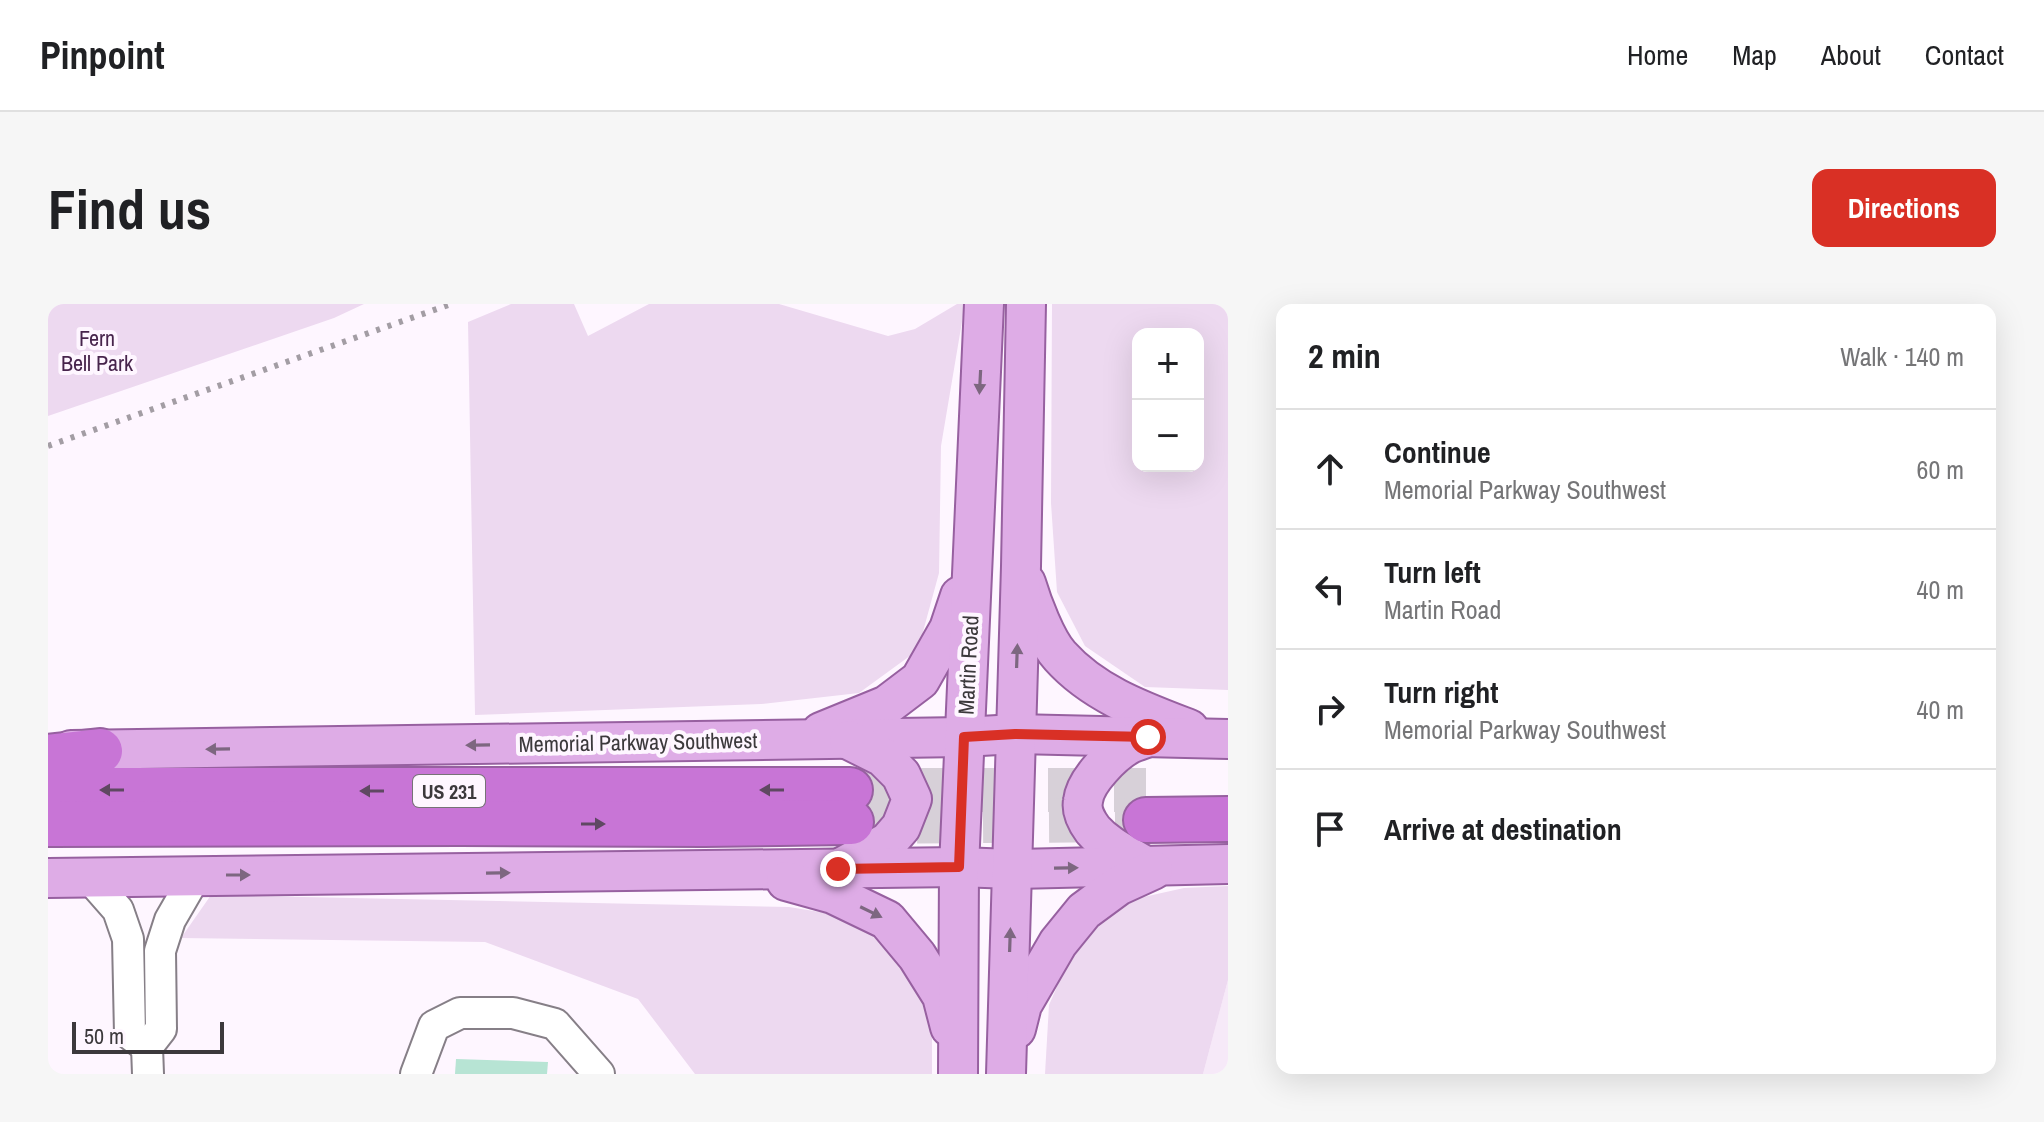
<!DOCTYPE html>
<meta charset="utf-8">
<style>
:root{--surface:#fff;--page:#f6f6f6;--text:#202124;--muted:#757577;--line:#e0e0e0;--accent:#d93025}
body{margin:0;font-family:"Archivo Narrow",sans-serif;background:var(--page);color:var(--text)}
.controls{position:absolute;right:24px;top:24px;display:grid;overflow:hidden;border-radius:16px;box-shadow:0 8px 32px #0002}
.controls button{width:72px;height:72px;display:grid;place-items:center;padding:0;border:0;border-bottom:2px solid var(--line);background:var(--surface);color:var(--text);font:40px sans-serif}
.scale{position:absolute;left:24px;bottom:20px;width:152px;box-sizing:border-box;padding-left:8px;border:4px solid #3c393c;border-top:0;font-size:22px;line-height:28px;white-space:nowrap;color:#3c393c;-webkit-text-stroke:6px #fef6ff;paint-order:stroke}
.stop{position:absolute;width:24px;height:24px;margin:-18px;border:6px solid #d93025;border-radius:50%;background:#fff}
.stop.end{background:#d93025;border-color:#fff;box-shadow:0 2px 8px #0008}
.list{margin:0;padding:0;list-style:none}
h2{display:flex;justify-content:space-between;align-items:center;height:104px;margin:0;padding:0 32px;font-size:34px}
h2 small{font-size:26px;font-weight:400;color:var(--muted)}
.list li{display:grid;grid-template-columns:52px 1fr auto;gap:24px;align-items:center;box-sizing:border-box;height:120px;padding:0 32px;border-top:2px solid var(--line)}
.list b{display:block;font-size:30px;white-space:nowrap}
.list p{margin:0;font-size:26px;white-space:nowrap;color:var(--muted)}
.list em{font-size:26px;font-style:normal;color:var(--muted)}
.icon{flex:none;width:44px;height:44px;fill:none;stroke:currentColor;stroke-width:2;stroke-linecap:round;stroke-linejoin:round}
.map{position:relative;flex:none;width:1180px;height:770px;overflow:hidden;border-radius:16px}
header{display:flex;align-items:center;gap:48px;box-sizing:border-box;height:112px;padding:0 40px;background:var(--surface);border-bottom:2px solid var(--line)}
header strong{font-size:38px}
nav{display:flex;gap:44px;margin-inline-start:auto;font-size:28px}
.intro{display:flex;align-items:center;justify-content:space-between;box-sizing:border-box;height:192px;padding:0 48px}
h1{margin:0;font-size:56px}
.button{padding:20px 36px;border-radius:16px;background:var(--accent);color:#fff;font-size:28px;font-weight:700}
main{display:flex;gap:48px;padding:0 48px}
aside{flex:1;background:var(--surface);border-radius:16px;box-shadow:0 8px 32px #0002}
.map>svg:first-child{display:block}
</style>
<header>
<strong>Pinpoint</strong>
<nav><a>Home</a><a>Map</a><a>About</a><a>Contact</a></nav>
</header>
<div class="intro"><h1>Find us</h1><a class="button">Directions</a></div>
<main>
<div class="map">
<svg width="1180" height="770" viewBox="0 0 1180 770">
<rect width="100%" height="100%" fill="#fef6ff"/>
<polygon fill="#f6e9f8" points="1180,676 1180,770 1155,770"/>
<g fill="#edd9f0" fill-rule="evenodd">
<polygon points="0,0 316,0 286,14 0,112"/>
<polygon points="463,0 526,0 540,32 601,0 731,0 840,32 867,25 909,0 917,0 893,142 891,269 870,346 811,389 713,400 427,411 420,18"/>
<path d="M1004,0h176v386l-83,-3 -60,-41 -28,-54 -6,-89zM1090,30h60v132h-60z"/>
<polygon points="1180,582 1180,676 1155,770 997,770 1001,701 1028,639 1073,598 1136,584"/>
<polygon points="163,591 741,603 809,614 843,651 884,711 884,770 647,770 590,695 437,638 133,634"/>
</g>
<polygon fill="#b7e4d4" points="408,755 500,758 499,770 407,770"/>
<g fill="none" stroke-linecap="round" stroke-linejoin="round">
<g stroke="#d7d0d8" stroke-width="44" stroke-dasharray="44 22" stroke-linecap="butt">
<polyline points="802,486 1098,486"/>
<polyline points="803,518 1098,516"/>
</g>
<defs>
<g id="minor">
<polyline points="41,573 70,606 80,635 82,730 99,743"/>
<polyline points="100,770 99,743 113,725 112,647 122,616 148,571"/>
<polyline points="368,770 386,722 412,709 465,709 507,720 551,770"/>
</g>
<g id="major">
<path d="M978,279c6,20 20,58 34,73 34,38 82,55 129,73"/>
<polyline points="773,428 839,401 872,376 901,325 912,292"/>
<polyline points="23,446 916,433 967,430 1180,435"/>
<polyline points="796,562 840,538 853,523 864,495 853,471 835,453 801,436"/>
<path d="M1097,562c-18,-11 -38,-20 -52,-36 -6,-8 -12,-19 -10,-29 2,-20 30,-48 47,-57 6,-3 12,-4 18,-7"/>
<polyline points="0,574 911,563 964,565 1180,560"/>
<polyline points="738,577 785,590 839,616 869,652 894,692 902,723"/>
<polyline points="968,725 974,701 1010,639 1036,607 1070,582 1105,566"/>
<polyline points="910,770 911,563 936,0"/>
<polyline points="958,770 973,262 978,0"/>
</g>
<g id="highway">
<polyline points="0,453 52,447"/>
<polyline points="0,486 802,486"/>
<polyline points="1098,516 1180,515"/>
<polyline points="0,520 412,519 656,520 803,518"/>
</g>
</defs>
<use href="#minor" stroke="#867f87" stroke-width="34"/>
<use href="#major" stroke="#9760a0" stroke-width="42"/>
<use href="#highway" stroke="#9760a0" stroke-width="48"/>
<use href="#minor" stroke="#fff" stroke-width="30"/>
<use href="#major" stroke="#deace6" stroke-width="38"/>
<use href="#highway" stroke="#c875d6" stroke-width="44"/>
<polyline stroke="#a39da4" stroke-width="6" stroke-dasharray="4 8" stroke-linecap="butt" points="0,142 403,0"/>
</g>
<defs><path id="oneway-solid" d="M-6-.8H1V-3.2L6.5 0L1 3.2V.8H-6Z" transform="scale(2)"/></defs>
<g fill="#7d6780">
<use href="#oneway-solid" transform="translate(932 78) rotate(93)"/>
<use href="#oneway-solid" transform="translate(969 352) rotate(-88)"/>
<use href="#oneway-solid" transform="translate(430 441) rotate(179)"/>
<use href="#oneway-solid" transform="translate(170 445) rotate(179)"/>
<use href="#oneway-solid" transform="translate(1018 564) rotate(-1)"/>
<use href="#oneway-solid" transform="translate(450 569) rotate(-1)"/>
<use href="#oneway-solid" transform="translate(190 571)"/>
<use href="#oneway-solid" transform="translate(823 608) rotate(26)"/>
<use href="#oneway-solid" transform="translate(962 636) rotate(-88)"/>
</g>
<g fill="#5f4862">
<use href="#oneway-solid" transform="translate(64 486) rotate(-180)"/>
<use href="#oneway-solid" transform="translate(724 486) rotate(180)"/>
<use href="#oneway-solid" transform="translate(324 487) rotate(-180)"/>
<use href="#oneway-solid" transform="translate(545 520)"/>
</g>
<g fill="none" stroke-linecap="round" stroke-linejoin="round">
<polyline stroke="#d93025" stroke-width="10" points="790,565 911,563 916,433 967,430 1100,433"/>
</g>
<g text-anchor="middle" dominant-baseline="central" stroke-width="8" stroke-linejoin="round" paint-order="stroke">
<rect fill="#fef6ff" stroke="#767276" stroke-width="2" x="365" y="471" width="72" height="32" rx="6"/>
<g font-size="20" font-weight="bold" fill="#3c393c">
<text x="401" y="487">US 231</text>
</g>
<g font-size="22" fill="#47244c" stroke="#fef6ff">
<text x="49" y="34">Fern<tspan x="49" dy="25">Bell Park</tspan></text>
</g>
<g font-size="22" fill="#3c393c" stroke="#fef6ff">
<text transform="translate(920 361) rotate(-87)">Martin Road</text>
<text transform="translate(590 438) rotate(-1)">Memorial Parkway Southwest</text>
</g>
</g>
</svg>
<div class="controls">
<button>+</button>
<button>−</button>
</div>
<div class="scale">50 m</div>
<div class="stop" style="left:1100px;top:433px"></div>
<div class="stop end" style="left:790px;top:565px"></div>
</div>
<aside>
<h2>2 min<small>Walk · 140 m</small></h2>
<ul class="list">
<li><svg class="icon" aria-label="ahead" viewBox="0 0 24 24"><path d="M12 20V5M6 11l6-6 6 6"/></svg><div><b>Continue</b><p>Memorial Parkway Southwest</p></div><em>60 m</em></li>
<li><svg class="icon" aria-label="left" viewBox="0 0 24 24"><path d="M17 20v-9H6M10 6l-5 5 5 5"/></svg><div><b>Turn left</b><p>Martin Road</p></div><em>40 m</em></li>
<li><svg class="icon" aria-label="right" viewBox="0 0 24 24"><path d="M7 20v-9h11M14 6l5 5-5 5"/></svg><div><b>Turn right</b><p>Memorial Parkway Southwest</p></div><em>40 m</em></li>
<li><svg class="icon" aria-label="arrive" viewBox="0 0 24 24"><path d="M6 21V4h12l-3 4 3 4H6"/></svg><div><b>Arrive at destination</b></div></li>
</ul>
</aside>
</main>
